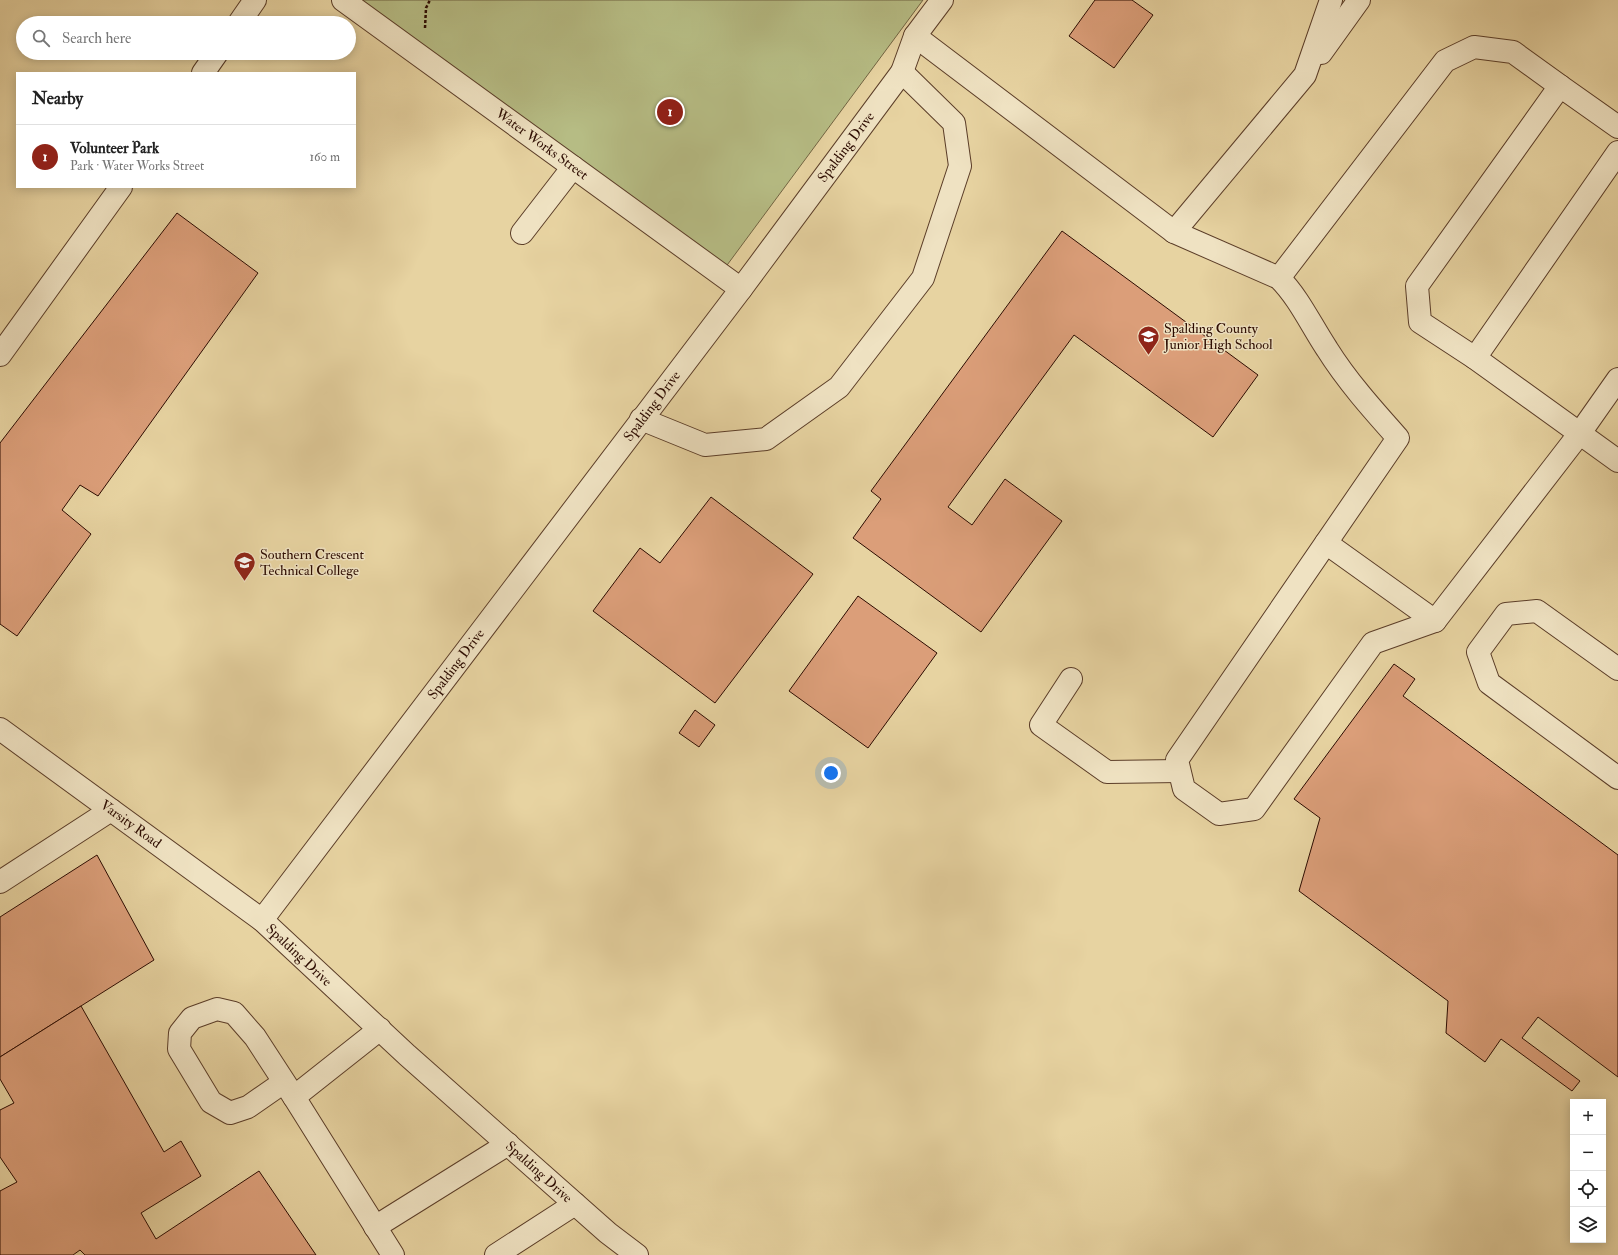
<!DOCTYPE html>
<meta charset="utf-8">
<style>
:root{--surface:#fff;--page:#f2f2f2;--text:#222;--muted:#767676;--line:#e0e0e0;--accent:#8f2418}
body{margin:0;font-family:"IM FELL Double Pica",serif;background:var(--page);color:var(--text)}
.controls{position:absolute;right:12px;bottom:12px;display:grid;overflow:hidden;border-radius:0px;box-shadow:0 2px 10px #0003}
.controls button{width:36px;height:36px;display:grid;place-items:center;padding:0;border:0;border-bottom:1px solid var(--line);background:var(--surface);color:var(--text);font:20px sans-serif}
.you{position:absolute;left:831px;top:773px;width:14px;height:14px;margin:-10px;border:3px solid #fff;border-radius:50%;background:#1a73e8;box-shadow:0 0 0 6px #1a73e833}
.badge{display:grid;place-items:center;width:26px;height:26px;border-radius:50%;background:var(--accent);color:#fff;font-size:13px;font-weight:700}
.pin{position:absolute;translate:-50% -50%;border:2px solid #fff;box-shadow:0 1px 4px #0006}
.list{margin:0;padding:0;list-style:none}
h2{display:flex;justify-content:space-between;align-items:center;height:52px;margin:0;padding:0 16px;font-size:17px}
h2 small{font-size:13px;font-weight:400;color:var(--muted)}
.list li{display:grid;grid-template-columns:26px 1fr auto;gap:12px;align-items:center;box-sizing:border-box;height:64px;padding:0 16px;border-top:1px solid var(--line)}
.list b{display:block;font-size:15px;white-space:nowrap}
.list p{margin:0;font-size:13px;white-space:nowrap;color:var(--muted)}
.list em{font-size:13px;font-style:normal;color:var(--muted)}
.icon{flex:none;width:22px;height:22px;fill:none;stroke:currentColor;stroke-width:2;stroke-linecap:round;stroke-linejoin:round}
.map{position:relative;flex:none;width:1618px;height:1255px;overflow:hidden}
.search{position:absolute;background:var(--surface);box-shadow:0 2px 10px #0003;left:16px;top:16px;width:340px;height:44px;display:flex;align-items:center;gap:10px;box-sizing:border-box;padding:0 14px;border-radius:22px;color:var(--muted);font-size:15px}
.panel{position:absolute;background:var(--surface);box-shadow:0 2px 10px #0003;left:16px;top:72px;width:340px;height:116px;border-radius:0px}
.map>svg:first-child{display:block}
</style>
<div class="map">
<svg width="1618" height="1255" viewBox="0 0 1618 1255">
<rect width="100%" height="100%" fill="#e7d3a1"/>
<filter id="stains"><feTurbulence type="fractalNoise" baseFrequency=".005" numOctaves="4"/><feColorMatrix values="0 0 0 0 .2 0 0 0 0 .09 0 0 0 0 .02 0 0 0 .5 -.17"/></filter>
<radialGradient id="worn" r=".72"><stop offset=".6" stop-color="#630" stop-opacity="0"/><stop offset="1" stop-color="#630" stop-opacity=".3"/></radialGradient>
<polygon fill="#b6bc84" stroke="#716442" points="346,0 923,0 719,276"/>
<g fill="#db9e79" stroke="#2c0b00">
<polygon points="1095,0 1132,0 1153,15 1114,68 1069,36"/>
<polygon points="177,213 258,273 98,496 80,485 62,510 91,534 17,636 0,624 0,443"/>
<polygon points="1062,231 1258,375 1213,437 1074,335 948,507 972,525 1005,479 1062,521 981,632 853,538 881,499 871,491"/>
<polygon points="711,497 813,574 715,703 593,611 640,548 660,563"/>
<polygon points="858,596 937,653 868,748 789,691"/>
<polygon points="1394,664 1415,679 1403,696 1618,855 1618,1077 1538,1017 1522,1038 1580,1081 1572,1091 1501,1039 1485,1062 1446,1033 1448,1001 1299,891 1320,818 1294,799"/>
<polygon points="695,710 715,725 699,747 679,733"/>
<polygon points="97,855 154,960 0,1057 0,917"/>
<polygon points="81,1006 164,1152 181,1141 201,1176 141,1213 156,1239 259,1171 316,1255 85,1255 80,1250 73,1255 0,1255 0,1191 17,1182 0,1157 0,1110 14,1103 0,1079 0,1057"/>
</g>
<g fill="none" stroke-linecap="round" stroke-linejoin="round">
<defs>
<g id="minor">
<polyline points="343,0 741,289"/>
<polyline points="239,23 255,0"/>
<path d="M915,36l259,196 105,46c20,20 32,47 48,71 20,32 46,61 71,89l-221,322 7,29 35,25 35,-5 119,-166 62,-22 145,-188 38,-54"/>
<polyline points="1321,53 1359,0"/>
<polyline points="203,73 217,53"/>
<polyline points="1618,127 1560,86 1417,286 1420,322 1475,358 1618,461"/>
<polyline points="1174,232 1305,75 1331,0"/>
<polyline points="522,233 573,167"/>
<polyline points="1279,278 1445,61 1474,47 1513,52 1560,86"/>
<polyline points="0,355 121,187"/>
<polyline points="1475,358 1618,152"/>
<polyline points="641,419 705,445 766,439 839,387 923,278 960,166 954,123 902,72"/>
<polyline points="1326,543 1435,621"/>
<polyline points="1618,669 1537,611 1506,614 1478,652 1489,683 1618,778"/>
<polyline points="1071,679 1041,725 1107,772 1179,771"/>
<polyline points="0,729 262,920 407,1055 608,1233 637,1255"/>
<polyline points="0,882 111,810"/>
<polyline points="262,920 741,289 902,72 915,36 942,0"/>
<polyline points="284,1082 248,1107 230,1113 211,1102 179,1049 180,1033 192,1018 217,1009 234,1013 255,1037 294,1097 380,1029"/>
<polyline points="294,1097 393,1255"/>
<polyline points="375,1227 508,1144"/>
<polyline points="496,1255 575,1204"/>
</g>
</defs>
<use href="#minor" stroke="#5b3d28" stroke-width="24"/>
<polyline stroke="#2c0b00" stroke-width="2.5" stroke-dasharray="3 2" stroke-linecap="butt" points="425,28 426,8 430,0"/>
<use href="#minor" stroke="#efe2c2" stroke-width="22"/>
</g>
<defs>
<symbol id="school-pin" viewBox="-11 -11 22 30"><path d="M0 17L-7.5 6A9.5 9.5 0 1 1 7.5 6Z" fill="#8f2418" stroke="#efe2c2"/><path d="M0-5L7-2L0 1L-7-2ZM-4 1L0 2.5L4 1V4Q0 6-4 4Z" fill="#fff"/></symbol>
<symbol id="university-pin" viewBox="-11 -11 22 30"><path d="M0 17L-7.5 6A9.5 9.5 0 1 1 7.5 6Z" fill="#8f2418" stroke="#efe2c2"/><path d="M0-5L7-2L0 1L-7-2ZM-4 1L0 2.5L4 1V4Q0 6-4 4Z" fill="#fff"/></symbol>
</defs>
<g fill-rule="evenodd">
<use href="#school-pin" x="1136" y="324" width="25" height="34"/>
<use href="#university-pin" x="232" y="550" width="25" height="34"/>
</g>
<g text-anchor="middle" dominant-baseline="central" stroke-width="3" stroke-linejoin="round" paint-order="stroke">
<g font-size="14" fill="#2c0b00" stroke="#efe2c2">
<text transform="translate(542 144) rotate(36)">Water Works Street</text>
<text transform="translate(846 147) rotate(-53)">Spalding Drive</text>
<text transform="translate(652 406) rotate(-53)">Spalding Drive</text>
<text transform="translate(456 664) rotate(-53)">Spalding Drive</text>
<text transform="translate(131 824) rotate(36)">Varsity Road</text>
<text transform="translate(299 955) rotate(43)">Spalding Drive</text>
<text transform="translate(539 1172) rotate(42)">Spalding Drive</text>
</g>
<g font-size="14" fill="#2c0b00" stroke="#efe2c2" text-anchor="start">
<text x="1164" y="328">Spalding County<tspan x="1164" dy="16">Junior High School</tspan></text>
<text x="260" y="554">Southern Crescent<tspan x="260" dy="16">Technical College</tspan></text>
</g>
</g>
<rect width="100%" height="100%" filter="url(#stains)"/>
<rect width="100%" height="100%" fill="url(#worn)"/>
</svg>
<div class="controls">
<button>+</button>
<button>−</button>
<button><svg class="icon" aria-label="locate" viewBox="0 0 24 24"><circle cx="12" cy="12" r="6"/><path d="M12 2v4M12 18v4M2 12h4M18 12h4"/></svg></button>
<button><svg class="icon" aria-label="layers" viewBox="0 0 24 24"><path d="M12 4l9 5-9 5-9-5zM3 14l9 5 9-5"/></svg></button>
</div>
<div class="you"></div>
<div class="pin badge" style="left:670px;top:112px">1</div>
<div class="search"><svg class="icon" aria-label="search" viewBox="0 0 24 24"><circle cx="10" cy="10" r="6"/><path d="M15 15l6 6"/></svg>Search here</div>
<section class="panel">
<h2>Nearby<small></small></h2>
<ul class="list">
<li><span class="badge">1</span><div><b>Volunteer Park</b><p>Park · Water Works Street</p></div><em>160 m</em></li>
</ul>
</section>
</div>
